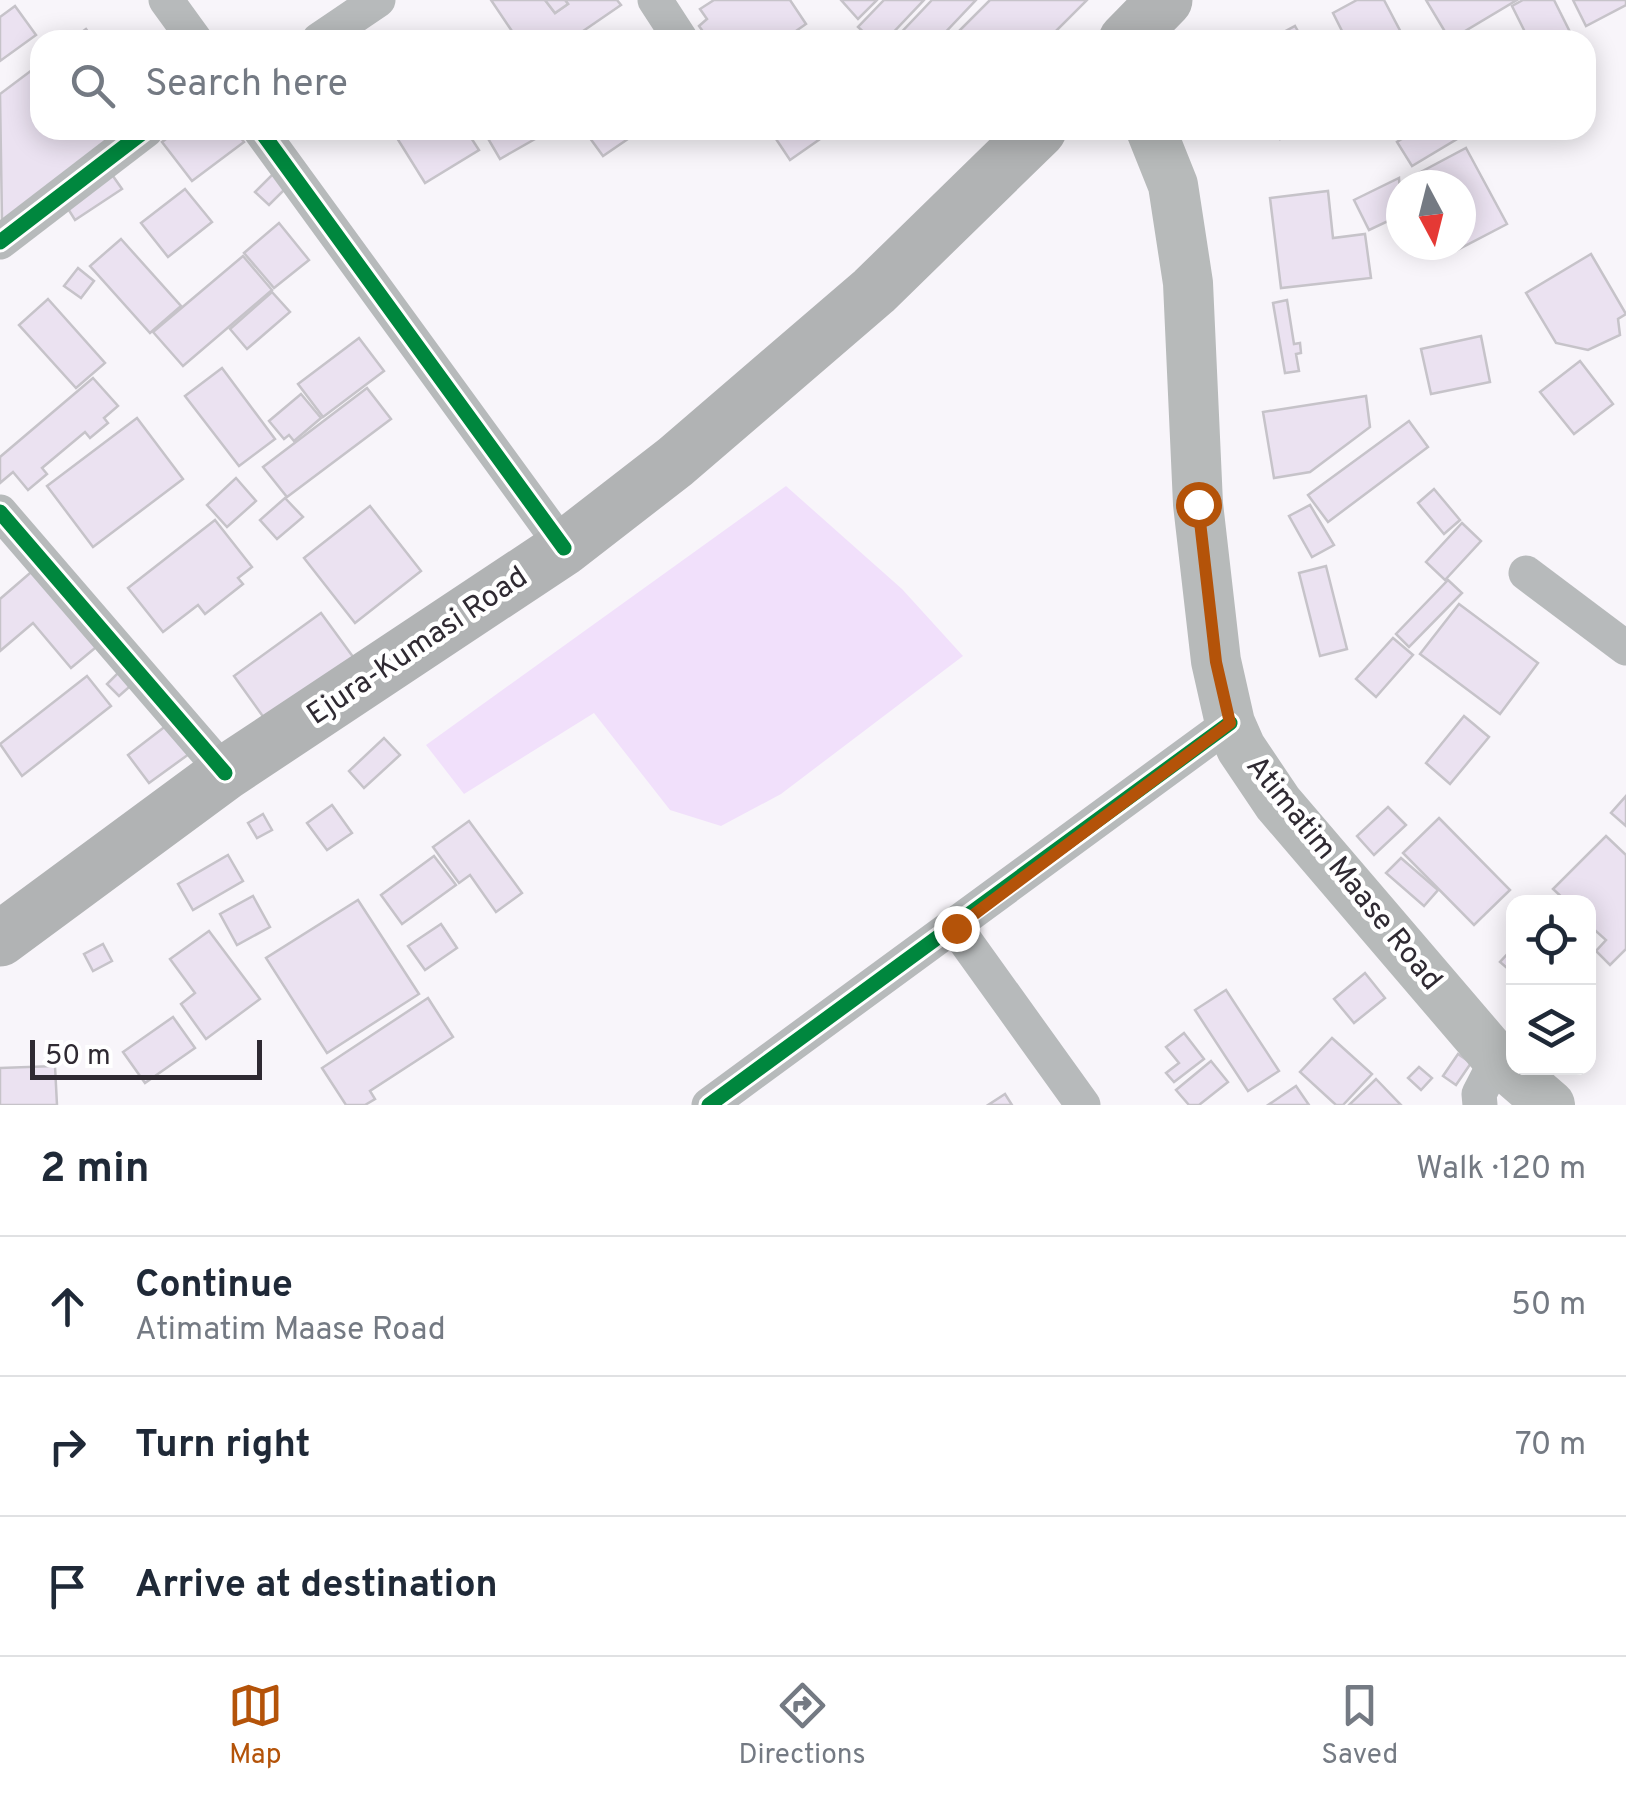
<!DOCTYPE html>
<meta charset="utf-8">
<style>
:root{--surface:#fff;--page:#f2f2f3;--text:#1f2937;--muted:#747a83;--line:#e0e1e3;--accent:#b45309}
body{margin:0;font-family:Overpass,sans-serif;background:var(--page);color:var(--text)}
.controls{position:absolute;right:30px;bottom:30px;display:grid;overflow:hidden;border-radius:20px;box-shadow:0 5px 25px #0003}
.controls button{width:90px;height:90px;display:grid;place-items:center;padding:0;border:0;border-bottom:2px solid var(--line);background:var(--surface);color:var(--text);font:50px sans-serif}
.compass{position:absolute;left:1386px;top:170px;width:90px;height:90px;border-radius:50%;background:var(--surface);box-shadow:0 5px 25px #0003;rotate:173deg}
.scale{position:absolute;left:30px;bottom:25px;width:232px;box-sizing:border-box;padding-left:10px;border:5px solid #2f2a32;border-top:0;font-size:28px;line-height:35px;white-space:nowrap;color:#2f2a32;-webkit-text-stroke:8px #fff;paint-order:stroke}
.stop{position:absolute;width:30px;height:30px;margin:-22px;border:8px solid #b45309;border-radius:50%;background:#fff}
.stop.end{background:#b45309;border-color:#fff;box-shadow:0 2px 10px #0008}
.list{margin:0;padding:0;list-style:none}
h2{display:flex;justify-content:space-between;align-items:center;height:130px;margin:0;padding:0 40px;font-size:42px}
h2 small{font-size:32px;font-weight:400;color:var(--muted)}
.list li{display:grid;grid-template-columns:65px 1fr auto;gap:30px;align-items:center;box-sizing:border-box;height:140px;padding:0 40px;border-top:2px solid var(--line)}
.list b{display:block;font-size:38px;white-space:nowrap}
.list p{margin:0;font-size:32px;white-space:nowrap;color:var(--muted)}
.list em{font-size:32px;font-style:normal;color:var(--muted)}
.icon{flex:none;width:55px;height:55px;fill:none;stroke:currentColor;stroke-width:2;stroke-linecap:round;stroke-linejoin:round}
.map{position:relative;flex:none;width:1626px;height:1105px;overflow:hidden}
.search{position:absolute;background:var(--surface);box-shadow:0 5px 25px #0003;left:30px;right:30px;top:30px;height:110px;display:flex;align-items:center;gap:25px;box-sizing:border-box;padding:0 35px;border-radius:30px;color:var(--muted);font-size:38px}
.sheet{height:550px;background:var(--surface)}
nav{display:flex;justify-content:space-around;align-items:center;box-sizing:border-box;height:140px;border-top:2px solid var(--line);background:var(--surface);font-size:28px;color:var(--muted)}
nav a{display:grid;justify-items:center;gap:5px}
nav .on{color:var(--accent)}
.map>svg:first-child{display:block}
</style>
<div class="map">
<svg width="1626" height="1105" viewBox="0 0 1626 1105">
<rect width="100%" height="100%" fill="#f8f5fa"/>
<polygon fill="#f1e0fb" points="786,486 902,589 963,656 781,794 721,826 670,810 594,713 464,794 426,745"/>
<g fill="#ebe2f1" stroke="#c6c3c9" stroke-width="2.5">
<polygon points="491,0 545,0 555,13 568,4 565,0 617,0 621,5 570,40 518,40"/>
<polygon points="545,0 565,0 568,4 555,13"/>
<polygon points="714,0 790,0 806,24 783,40 709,40 699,26 707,19 700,9"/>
<polygon points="841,0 877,0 858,19"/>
<polygon points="884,0 924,0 886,40 872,40 858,27"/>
<polygon points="932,0 976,0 938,40 894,40"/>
<polygon points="990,0 1087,0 1047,40 950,40"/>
<polygon points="1357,0 1384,0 1405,40 1325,40 1342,31 1333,13"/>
<polygon points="1426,0 1517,0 1450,40"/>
<polygon points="1523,0 1554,0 1571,34 1559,40 1529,40 1512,6"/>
<polygon points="1573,0 1626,0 1626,5 1586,26"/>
<polygon points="15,6 36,35 0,61 0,17"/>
<polygon points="1295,26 1303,40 1269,40"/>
<polygon points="86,29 94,40 71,40"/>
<polygon points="40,64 40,130 122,130 2,221 0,94"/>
<polygon points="178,130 235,130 244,142 192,181 162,142"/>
<polygon points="392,130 466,130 479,150 425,183"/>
<polygon points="483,130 549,130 549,131 500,159"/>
<polygon points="584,130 641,130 603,156"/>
<polygon points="770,130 833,130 790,160"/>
<polygon points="1277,130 1304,130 1305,133 1280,139"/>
<polygon points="1416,130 1458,130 1462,136 1412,166 1397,142"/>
<polygon points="1466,148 1507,224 1457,250 1454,245 1461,245 1461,185 1422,185 1417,174"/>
<polygon points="106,166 122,189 75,220 60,196"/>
<polygon points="275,172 289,185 269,205 255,192"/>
<polygon points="1399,178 1401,215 1369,230 1354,200"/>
<polygon points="185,189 212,222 168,257 141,223"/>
<polygon points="1328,191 1333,238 1365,234 1371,278 1281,288 1270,198"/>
<polygon points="279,223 309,260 274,288 244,253"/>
<polygon points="121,239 181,306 150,333 90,266"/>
<polygon points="1591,254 1626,314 1618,319 1620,335 1588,350 1556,343 1526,293"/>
<polygon points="243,256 272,290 183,366 153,332"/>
<polygon points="78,268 94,281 81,298 64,286"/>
<polygon points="272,292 290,312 247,349 230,329"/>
<polygon points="48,299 105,363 76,388 19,325"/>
<polygon points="1287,300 1294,344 1300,343 1301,353 1296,354 1299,371 1285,373 1273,303"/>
<polygon points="1481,336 1490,382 1431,394 1421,349"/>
<polygon points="359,338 384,371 323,417 298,384"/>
<polygon points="1580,361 1613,404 1574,434 1540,392"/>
<polygon points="222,368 275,439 239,466 185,396"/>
<polygon points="93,378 118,406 104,418 108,423 90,438 85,432 42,468 47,474 28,490 13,472 0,483 0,457"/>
<polygon points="367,388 391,419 287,497 263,467"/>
<polygon points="301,394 321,418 294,441 289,435 284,439 269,421"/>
<polygon points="1366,396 1370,427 1310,472 1274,478 1263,412"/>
<polygon points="137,418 183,479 93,547 47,486"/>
<polygon points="1409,421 1428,447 1328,522 1308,495"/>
<polygon points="236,478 256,501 227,527 207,505"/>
<polygon points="1434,489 1460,520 1444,534 1418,503"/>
<polygon points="285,498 303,517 277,539 260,520"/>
<polygon points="1310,505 1334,545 1312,557 1289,516"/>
<polygon points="370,506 421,571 355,623 304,558"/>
<polygon points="215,520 252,567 238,578 243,584 205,614 198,605 163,632 128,588"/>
<polygon points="1462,523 1481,541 1445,580 1426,562"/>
<polygon points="1326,566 1347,649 1320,656 1299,573"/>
<polygon points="37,567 101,643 71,668 33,623 0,651 0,599"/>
<polygon points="1448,580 1462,593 1409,647 1396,634"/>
<polygon points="1459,604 1538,663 1500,714 1420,654"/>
<polygon points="321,613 359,665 272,729 234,676"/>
<polygon points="1393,638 1413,655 1376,697 1356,679"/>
<polygon points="123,668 136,681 119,696 107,684"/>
<polygon points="87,676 111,706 22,776 0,744"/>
<polygon points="1464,716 1489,737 1450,784 1426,763"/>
<polygon points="167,725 189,754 149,783 128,755"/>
<polygon points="384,738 400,755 364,788 349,771"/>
<polygon points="1626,796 1626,826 1611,813"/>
<polygon points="332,805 352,833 327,850 307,823"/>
<polygon points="1388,807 1406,825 1374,855 1357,836"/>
<polygon points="263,814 272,830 257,838 248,823"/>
<polygon points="1439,818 1510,890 1474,925 1403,853"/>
<polygon points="469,821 522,893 496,912 470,875 459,883 433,847"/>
<polygon points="1606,836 1626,855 1626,949 1610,965 1596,951 1606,940 1588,924 1588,902 1567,902 1553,889"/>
<polygon points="228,855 243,881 193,910 178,884"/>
<polygon points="434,856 456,885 402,924 381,895"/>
<polygon points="1401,858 1438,890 1424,906 1386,873"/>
<polygon points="253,896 270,927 237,945 220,914"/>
<polygon points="358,900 419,994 327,1053 266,958"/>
<polygon points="441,924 457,948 425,970 408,946"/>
<polygon points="209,931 260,999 206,1039 181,1004 195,993 170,959"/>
<polygon points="103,944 112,961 93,971 84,954"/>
<polygon points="1514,947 1514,974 1500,962"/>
<polygon points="1365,973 1385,998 1354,1023 1334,999"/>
<polygon points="1226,990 1279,1071 1248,1091 1195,1010"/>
<polygon points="428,998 453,1037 370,1091 375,1099 365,1105 346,1105 322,1068"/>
<polygon points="173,1017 195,1048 145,1083 123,1052"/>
<polygon points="1184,1033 1204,1059 1174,1082 1166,1073 1179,1063 1166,1047"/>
<polygon points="1332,1038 1372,1074 1343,1105 1336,1105 1300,1072"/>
<polygon points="1458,1054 1471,1063 1456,1085 1443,1076"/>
<polygon points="1211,1061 1228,1082 1199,1105 1189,1105 1176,1090"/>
<polygon points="55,1066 57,1105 0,1105 0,1068"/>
<polygon points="1419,1067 1432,1078 1421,1090 1408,1078"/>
<polygon points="1376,1079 1401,1105 1349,1105"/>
<polygon points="1296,1086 1309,1105 1268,1105"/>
<polygon points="1005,1094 1012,1105 988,1105"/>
</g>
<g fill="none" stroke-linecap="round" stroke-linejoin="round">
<g stroke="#b7babb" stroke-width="35">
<polyline points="166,0 195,40"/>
<polyline points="655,0 681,40"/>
<polyline points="319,40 378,0"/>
<polyline points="260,130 564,548"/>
<polyline points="0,242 146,130"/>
<polyline points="0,512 225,773"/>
<polyline points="1526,573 1626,648"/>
<polyline points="956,928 1083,1105"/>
<polyline points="709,1105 1230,723"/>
<polyline points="1480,1105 1479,1094 1497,1059"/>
</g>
<polyline stroke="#b7baba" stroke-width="50" points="1151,130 1173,185 1188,283 1198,504 1216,661 1230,723 1241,748 1278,803 1497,1059 1550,1105"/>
<g stroke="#b1b3b4" stroke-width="55">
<polyline points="1126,40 1165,0"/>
<polyline points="0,939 225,773 564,548 675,462 874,291 1039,130"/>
</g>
<defs>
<g id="cycleway">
<polyline points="260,130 564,548"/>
<polyline points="0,242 146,130"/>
<polyline points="0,512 225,773"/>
<polyline points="709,1105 1230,723"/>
</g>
</defs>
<use href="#cycleway" stroke="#fff" stroke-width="21"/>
<use href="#cycleway" stroke="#00873e" stroke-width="15"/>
</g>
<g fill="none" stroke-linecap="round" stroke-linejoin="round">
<polyline stroke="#b45309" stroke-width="12" points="956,928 1230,723 1216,662 1198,504"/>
</g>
<g text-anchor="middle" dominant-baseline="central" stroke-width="9" stroke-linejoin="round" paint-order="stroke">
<g font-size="30" fill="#2f2a32" stroke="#fff">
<text transform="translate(418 647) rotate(-34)">Ejura-Kumasi Road</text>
<text transform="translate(1343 874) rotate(51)">Atimatim Maase Road</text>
</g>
</g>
</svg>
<div class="controls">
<button><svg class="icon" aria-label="locate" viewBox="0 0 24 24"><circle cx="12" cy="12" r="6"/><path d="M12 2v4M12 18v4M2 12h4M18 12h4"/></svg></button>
<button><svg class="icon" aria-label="layers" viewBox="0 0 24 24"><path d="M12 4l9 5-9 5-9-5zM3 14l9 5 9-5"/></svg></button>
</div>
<svg class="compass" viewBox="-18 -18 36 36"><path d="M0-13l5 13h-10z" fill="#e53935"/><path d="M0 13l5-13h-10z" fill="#747a83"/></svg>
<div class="scale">50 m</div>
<div class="stop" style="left:1198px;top:504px"></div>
<div class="stop end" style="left:956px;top:928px"></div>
<div class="search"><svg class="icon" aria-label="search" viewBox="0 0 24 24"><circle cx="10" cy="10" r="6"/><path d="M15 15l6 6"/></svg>Search here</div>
</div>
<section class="sheet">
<h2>2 min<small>Walk · 120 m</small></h2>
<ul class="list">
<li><svg class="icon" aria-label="ahead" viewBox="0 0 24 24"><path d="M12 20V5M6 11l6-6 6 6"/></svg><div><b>Continue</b><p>Atimatim Maase Road</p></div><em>50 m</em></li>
<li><svg class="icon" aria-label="right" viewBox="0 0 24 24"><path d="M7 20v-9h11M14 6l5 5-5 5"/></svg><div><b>Turn right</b></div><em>70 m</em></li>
<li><svg class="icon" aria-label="arrive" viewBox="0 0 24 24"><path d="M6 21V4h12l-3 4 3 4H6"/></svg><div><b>Arrive at destination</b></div></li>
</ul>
</section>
<nav>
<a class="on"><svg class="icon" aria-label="map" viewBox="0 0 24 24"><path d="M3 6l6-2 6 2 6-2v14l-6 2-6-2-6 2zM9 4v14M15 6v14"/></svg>Map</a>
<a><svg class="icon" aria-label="directions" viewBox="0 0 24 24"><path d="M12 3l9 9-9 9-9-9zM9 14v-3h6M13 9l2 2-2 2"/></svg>Directions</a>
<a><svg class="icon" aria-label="saved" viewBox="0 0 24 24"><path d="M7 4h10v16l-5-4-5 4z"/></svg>Saved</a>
</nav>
